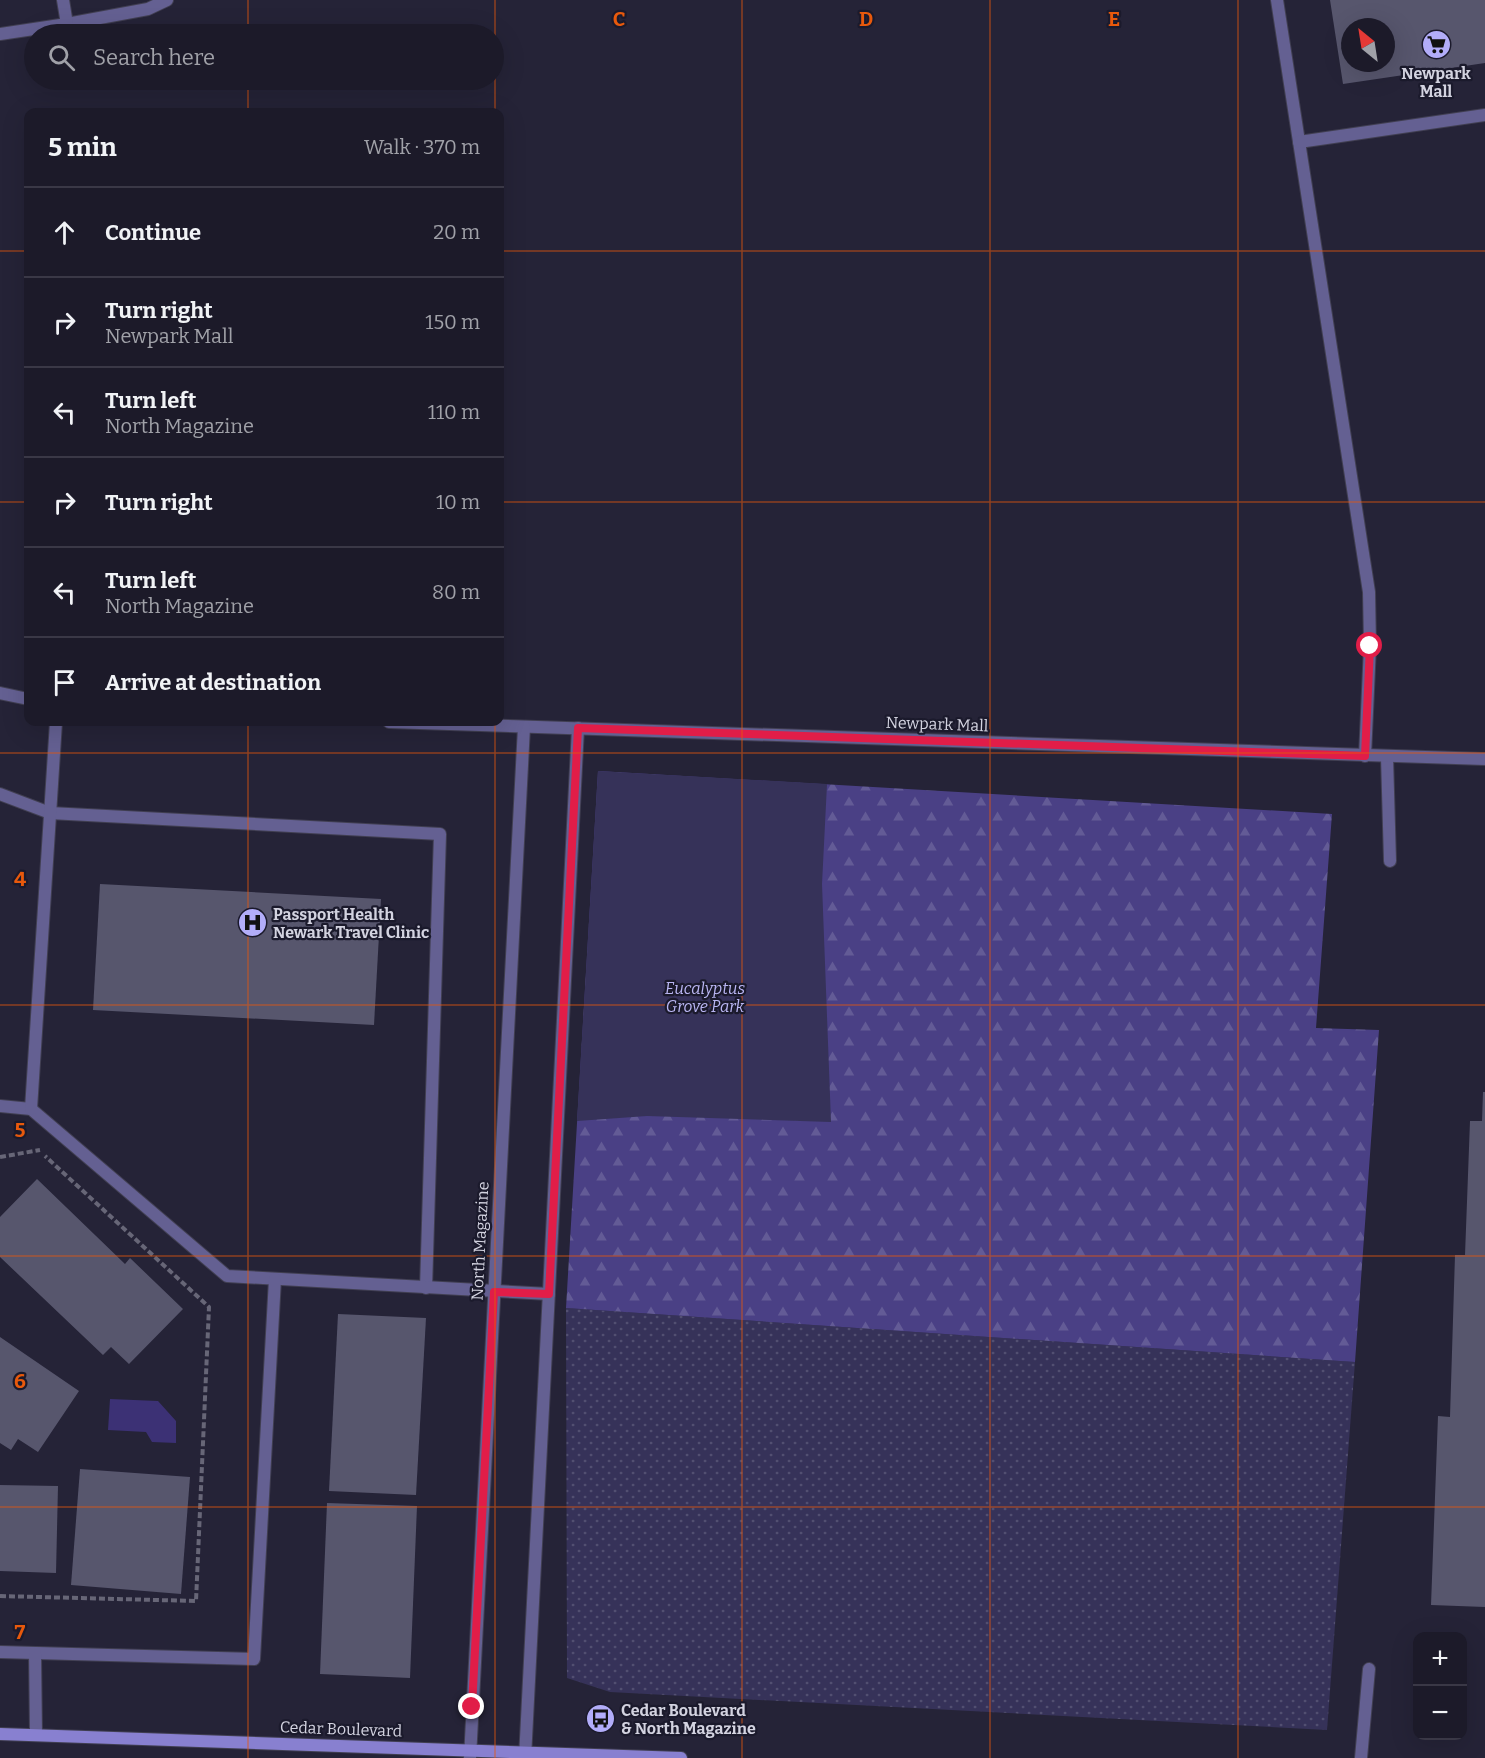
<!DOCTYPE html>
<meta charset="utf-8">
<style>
:root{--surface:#1c1a29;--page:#252331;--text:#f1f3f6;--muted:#a0a1a8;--line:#3a3846}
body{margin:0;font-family:Bitter,serif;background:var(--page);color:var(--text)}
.controls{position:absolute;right:18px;bottom:18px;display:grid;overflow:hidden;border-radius:12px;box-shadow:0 6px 24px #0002}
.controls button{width:54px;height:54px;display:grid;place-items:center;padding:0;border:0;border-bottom:2px solid var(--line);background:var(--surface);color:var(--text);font:30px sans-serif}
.compass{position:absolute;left:1341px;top:18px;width:54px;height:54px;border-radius:50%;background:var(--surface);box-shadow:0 6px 24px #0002;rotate:330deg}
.stop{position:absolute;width:18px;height:18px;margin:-14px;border:4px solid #e11d48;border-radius:50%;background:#fff}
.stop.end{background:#e11d48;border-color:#fff;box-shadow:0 2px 6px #0008}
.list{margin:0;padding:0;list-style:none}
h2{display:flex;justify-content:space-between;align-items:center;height:78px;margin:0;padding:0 24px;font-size:26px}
h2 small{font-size:20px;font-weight:400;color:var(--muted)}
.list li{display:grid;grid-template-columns:39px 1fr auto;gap:18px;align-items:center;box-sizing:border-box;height:90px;padding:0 24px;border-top:2px solid var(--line)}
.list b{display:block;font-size:22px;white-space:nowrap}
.list p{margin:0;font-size:20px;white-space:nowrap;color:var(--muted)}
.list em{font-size:20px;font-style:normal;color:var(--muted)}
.icon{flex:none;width:33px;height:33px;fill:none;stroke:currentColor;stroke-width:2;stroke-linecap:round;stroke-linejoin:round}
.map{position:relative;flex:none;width:1485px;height:1758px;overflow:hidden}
.search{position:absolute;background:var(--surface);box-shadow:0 6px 24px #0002;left:24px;top:24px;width:480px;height:66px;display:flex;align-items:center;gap:15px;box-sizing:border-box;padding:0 21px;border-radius:33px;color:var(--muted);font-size:22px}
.panel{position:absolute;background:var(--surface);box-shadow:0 6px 24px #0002;left:24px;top:108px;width:480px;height:618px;border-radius:12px}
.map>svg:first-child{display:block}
</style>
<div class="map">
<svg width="1485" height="1758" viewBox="0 0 1485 1758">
<defs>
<pattern id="grass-dots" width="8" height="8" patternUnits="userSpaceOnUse" patternTransform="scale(1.5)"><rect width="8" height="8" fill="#363259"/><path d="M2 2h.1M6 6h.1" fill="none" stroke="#524f71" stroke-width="1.8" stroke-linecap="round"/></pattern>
<pattern id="forest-firs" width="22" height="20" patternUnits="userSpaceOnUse" patternTransform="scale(1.5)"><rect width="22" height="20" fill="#4a4085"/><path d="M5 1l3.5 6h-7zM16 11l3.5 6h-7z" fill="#635b96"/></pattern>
</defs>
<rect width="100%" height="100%" fill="#252337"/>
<polygon fill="url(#grass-dots)" points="566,1308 1355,1362 1327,1730 610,1692 567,1678"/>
<polygon fill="url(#forest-firs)" points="598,771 1332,814 1316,1028 1379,1030 1355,1362 566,1308"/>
<polygon fill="#363259" points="598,771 827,784 822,884 831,1122 647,1116 577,1121"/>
<polygon fill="#3c3175" points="110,1399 158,1401 176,1421 176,1443 152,1442 146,1432 108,1430"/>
<g fill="#57566d" fill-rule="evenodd">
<path d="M1330,0h155v63l-142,21zM1350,27h36v36h-36z"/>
<polygon points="100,884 381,899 374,1025 93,1010"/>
<polygon points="1483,1092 1485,1092 1485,1607 1431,1605 1438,1416 1450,1417 1455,1255 1465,1255 1470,1121 1482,1121"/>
<polygon points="37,1179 125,1264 130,1258 183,1309 129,1364 111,1347 103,1355 0,1257 0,1217"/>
<polygon points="338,1314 426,1318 416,1495 329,1491"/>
<polygon points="0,1337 79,1391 38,1452 18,1439 11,1450 0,1443"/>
<polygon points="80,1469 190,1477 181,1594 71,1585"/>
<polygon points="0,1485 58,1486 56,1573 0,1571"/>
<polygon points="327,1503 417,1506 410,1678 320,1674"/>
</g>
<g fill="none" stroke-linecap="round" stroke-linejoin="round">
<defs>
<g id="service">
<polyline points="1277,0 1369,592 1370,646 1365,756"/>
<polyline points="67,24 148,9 167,0"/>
<polyline points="0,34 67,24 63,0"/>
<polyline points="1299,142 1485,115"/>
<polyline points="1387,757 1390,861"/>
<polyline points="0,794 50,813 440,834 426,1288"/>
<polyline points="0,1106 31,1109 227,1276 549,1294"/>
<polyline points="31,1109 56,722"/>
<polyline points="0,1652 254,1659 275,1279"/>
<polyline points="35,1653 36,1735"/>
<polyline points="1361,1758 1369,1669"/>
</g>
<g id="minor">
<polyline points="0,693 28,699"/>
<polyline points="389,722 1485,759"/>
<polyline points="470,1758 524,727"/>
<polyline points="525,1758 578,728"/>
</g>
<polyline id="secondary" points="0,1734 681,1758"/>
</defs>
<use href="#service" stroke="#413f52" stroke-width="14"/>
<use href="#minor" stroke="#413f52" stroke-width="14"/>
<use href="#secondary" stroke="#413f52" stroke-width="14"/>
<g stroke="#676677" stroke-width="4" stroke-dasharray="6 3" stroke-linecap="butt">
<polyline points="0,1157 40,1150"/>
<polyline points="0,1596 196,1601 209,1307 45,1156"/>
</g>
<use href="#service" stroke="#646092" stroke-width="12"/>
<use href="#minor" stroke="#646092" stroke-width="12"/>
<use href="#secondary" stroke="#8880d0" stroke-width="12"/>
</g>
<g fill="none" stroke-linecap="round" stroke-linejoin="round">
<polyline stroke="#e11d48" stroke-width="8" points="472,1707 494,1292 549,1294 578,728 1365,756 1370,646"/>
</g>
<path fill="none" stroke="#e8590c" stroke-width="1.5" stroke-opacity="0.55" d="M248,0v34M495,0v112M742,0v1758M990,0v1758M1238,0v1758M248,80v32M0,251h28M500,251h985M0,502h28M500,502h985M248,722v1036M495,722v1036M0,753h1485M0,1005h1485M0,1256h1485M0,1507h1485"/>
<defs>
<symbol id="supermarket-disc" viewBox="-11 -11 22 22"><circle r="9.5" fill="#b2adf9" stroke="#1b1a2c"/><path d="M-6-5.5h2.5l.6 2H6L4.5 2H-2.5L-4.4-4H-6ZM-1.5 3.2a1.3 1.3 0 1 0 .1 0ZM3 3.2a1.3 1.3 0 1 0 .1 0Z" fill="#111"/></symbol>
<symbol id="hospital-disc" viewBox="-11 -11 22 22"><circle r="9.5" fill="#b2adf9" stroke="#1b1a2c"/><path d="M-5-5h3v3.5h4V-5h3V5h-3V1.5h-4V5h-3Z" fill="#111"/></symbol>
<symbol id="bus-disc" viewBox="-11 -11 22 22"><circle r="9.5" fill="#b2adf9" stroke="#1b1a2c"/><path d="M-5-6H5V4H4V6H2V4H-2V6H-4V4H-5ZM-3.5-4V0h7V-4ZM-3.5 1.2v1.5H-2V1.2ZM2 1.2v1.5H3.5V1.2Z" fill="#111"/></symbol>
</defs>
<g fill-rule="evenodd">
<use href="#supermarket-disc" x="1420" y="28" width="33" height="33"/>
<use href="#hospital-disc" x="236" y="906" width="33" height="33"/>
<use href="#bus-disc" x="584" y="1702" width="33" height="33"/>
</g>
<g text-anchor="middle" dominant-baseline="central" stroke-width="4.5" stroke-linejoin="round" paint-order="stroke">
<g font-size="16" font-weight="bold" fill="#d3d3e0" stroke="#1b1a2c" text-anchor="start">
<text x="1436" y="73" text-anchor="middle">Newpark<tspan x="1436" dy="18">Mall</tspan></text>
<text x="273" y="914">Passport Health<tspan x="273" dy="18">Newark Travel Clinic</tspan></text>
<text x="621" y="1710">Cedar Boulevard<tspan x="621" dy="18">&amp; North Magazine</tspan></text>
</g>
<g font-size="16" fill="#d3d3e0" stroke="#1b1a2c">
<text transform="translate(937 724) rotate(2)">Newpark Mall</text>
<text transform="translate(480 1241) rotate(-87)">North Magazine</text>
<text transform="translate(341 1729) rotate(2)">Cedar Boulevard</text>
</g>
<g font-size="16" font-style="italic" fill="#bab6f3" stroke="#1b1a2c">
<text x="705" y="988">Eucalyptus<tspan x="705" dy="18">Grove Park</tspan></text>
</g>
</g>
<g font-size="20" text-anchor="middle" font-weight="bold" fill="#e8590c" stroke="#1b1a2c" stroke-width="4.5" stroke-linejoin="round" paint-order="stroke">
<text x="619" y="26">C</text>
<text x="866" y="26">D</text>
<text x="1114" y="26">E</text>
<text x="20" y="886">4</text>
<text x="20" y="1137">5</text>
<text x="20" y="1388">6</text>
<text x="20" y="1639">7</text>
</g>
</svg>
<div class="controls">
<button>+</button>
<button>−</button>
</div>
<svg class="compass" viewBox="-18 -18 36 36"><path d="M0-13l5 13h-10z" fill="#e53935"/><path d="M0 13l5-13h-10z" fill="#a0a1a8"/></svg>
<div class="stop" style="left:1370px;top:646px"></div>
<div class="stop end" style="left:472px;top:1707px"></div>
<div class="search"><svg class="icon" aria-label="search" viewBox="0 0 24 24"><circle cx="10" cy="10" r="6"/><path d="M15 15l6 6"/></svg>Search here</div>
<section class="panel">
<h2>5 min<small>Walk · 370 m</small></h2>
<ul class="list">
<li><svg class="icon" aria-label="ahead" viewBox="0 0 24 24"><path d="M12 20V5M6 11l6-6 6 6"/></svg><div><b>Continue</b></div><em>20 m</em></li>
<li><svg class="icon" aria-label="right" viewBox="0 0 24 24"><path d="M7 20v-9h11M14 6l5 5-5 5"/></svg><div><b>Turn right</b><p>Newpark Mall</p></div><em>150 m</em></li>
<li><svg class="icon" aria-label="left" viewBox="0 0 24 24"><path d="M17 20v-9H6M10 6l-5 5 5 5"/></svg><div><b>Turn left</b><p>North Magazine</p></div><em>110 m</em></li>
<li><svg class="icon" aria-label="right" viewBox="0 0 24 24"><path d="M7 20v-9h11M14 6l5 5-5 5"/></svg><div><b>Turn right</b></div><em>10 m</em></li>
<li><svg class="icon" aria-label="left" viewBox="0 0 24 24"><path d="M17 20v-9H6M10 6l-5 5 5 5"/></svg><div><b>Turn left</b><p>North Magazine</p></div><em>80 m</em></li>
<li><svg class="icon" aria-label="arrive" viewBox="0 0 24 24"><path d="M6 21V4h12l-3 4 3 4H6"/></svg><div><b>Arrive at destination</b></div></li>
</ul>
</section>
</div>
